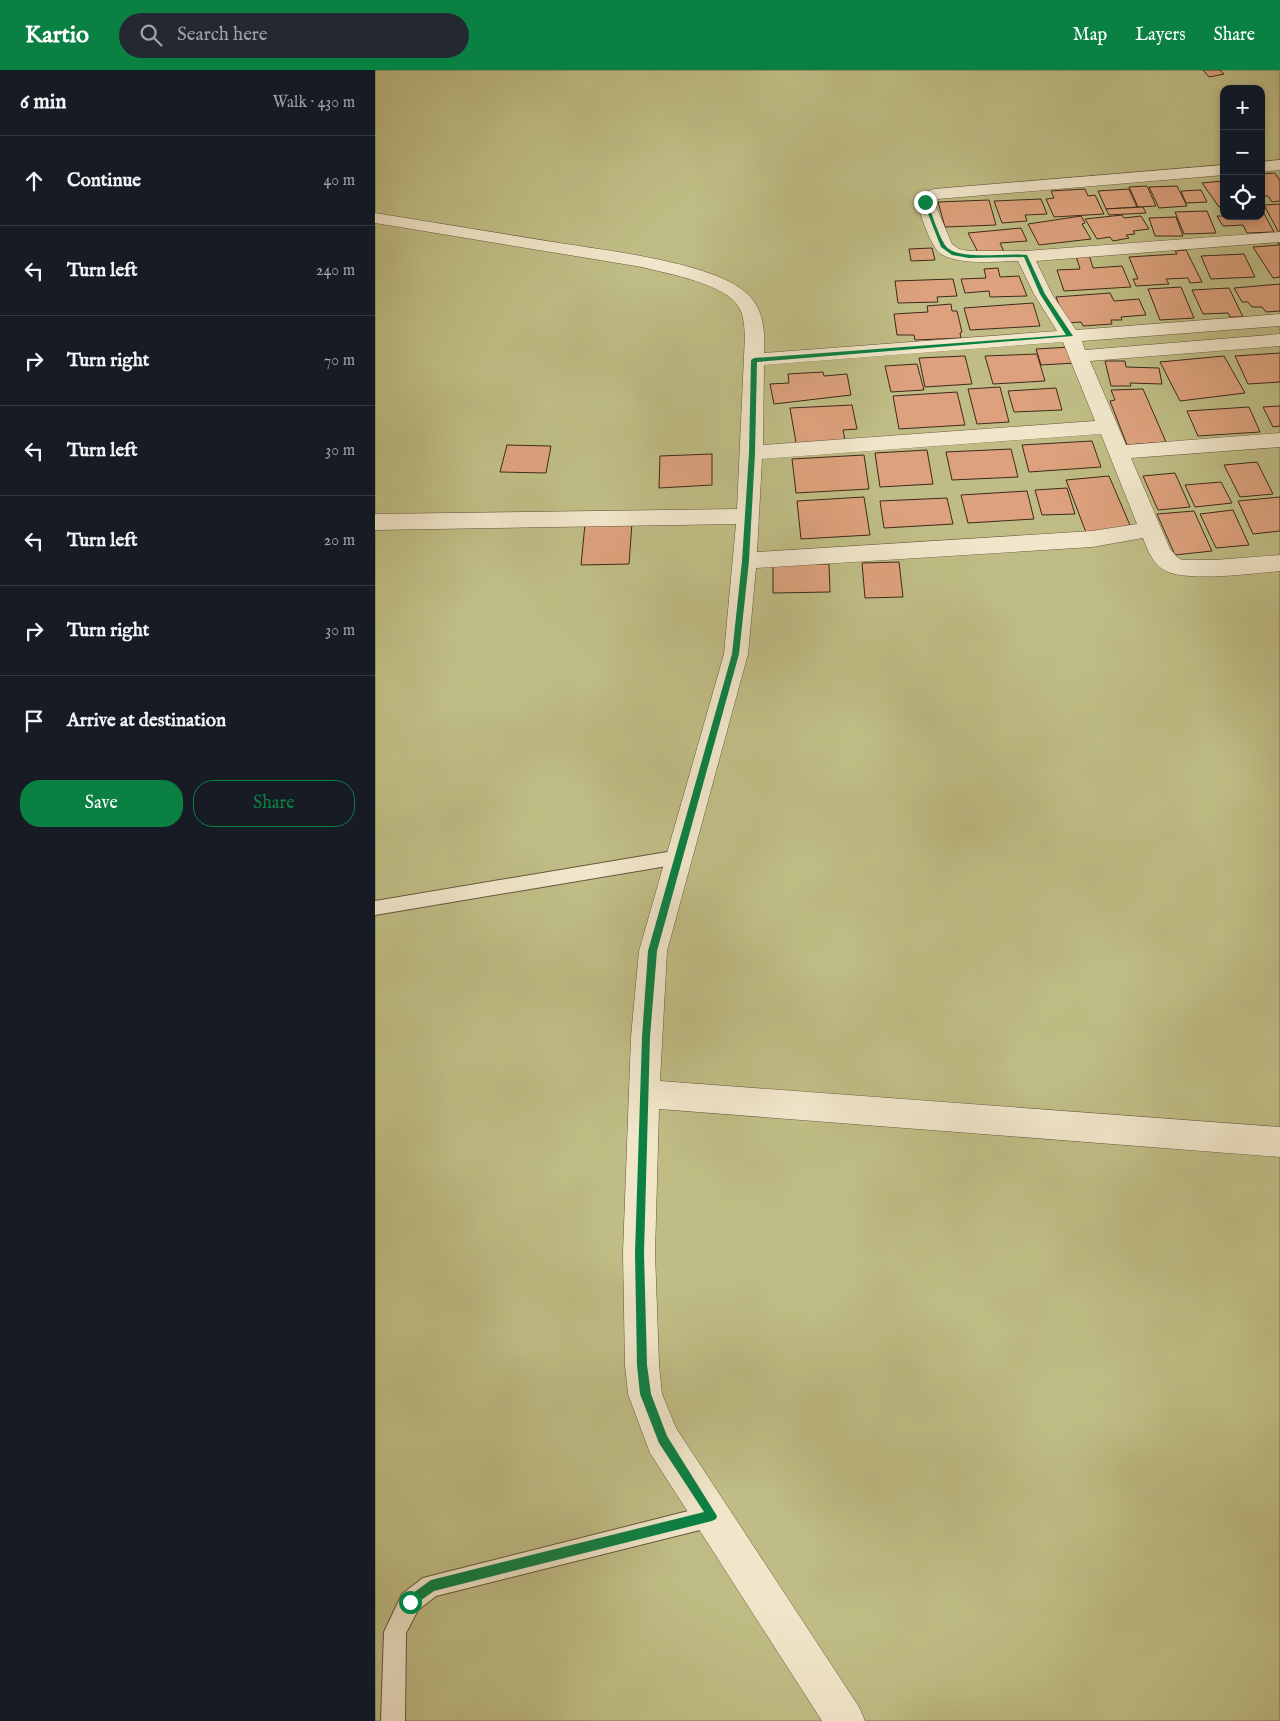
<!DOCTYPE html>
<meta charset="utf-8">
<style>
:root{--surface:#171b24;--page:#242831;--text:#f1f3f6;--muted:#9ea1a6;--line:#363941;--accent:#0b8043}
body{margin:0;font-family:"IM FELL English",serif;background:var(--page);color:var(--text)}
.controls{position:absolute;right:15px;top:15px;display:grid;overflow:hidden;border-radius:10px;box-shadow:0 2px 8px #0003}
.controls button{width:45px;height:45px;display:grid;place-items:center;padding:0;border:0;border-bottom:1px solid var(--line);background:var(--surface);color:var(--text);font:25px sans-serif}
.stop{position:absolute;width:15px;height:15px;margin:-11px;border:4px solid #0b8043;border-radius:50%;background:#fff}
.stop.end{background:#0b8043;border-color:#fff;box-shadow:0 1px 5px #0008}
.list{margin:0;padding:0;list-style:none}
h2{display:flex;justify-content:space-between;align-items:center;height:65px;margin:0;padding:0 20px;font-size:21px}
h2 small{font-size:16px;font-weight:400;color:var(--muted)}
.list li{display:grid;grid-template-columns:32px 1fr auto;gap:15px;align-items:center;box-sizing:border-box;height:90px;padding:0 20px;border-top:1px solid var(--line)}
.list b{display:block;font-size:19px;white-space:nowrap}
.list em{font-size:16px;font-style:normal;color:var(--muted)}
.actions{display:flex;gap:10px;padding:15px 20px}
.actions a{flex:1;padding:11px 0;border:1px solid var(--accent);border-radius:20px;text-align:center;font-size:18px;color:var(--accent)}
.actions .main{background:var(--accent);color:#fff}
.icon{flex:none;width:28px;height:28px;fill:none;stroke:currentColor;stroke-width:2;stroke-linecap:round;stroke-linejoin:round}
.map{position:relative;flex:none;width:905px;height:1651px;overflow:hidden}
header{display:flex;align-items:center;gap:30px;box-sizing:border-box;height:70px;padding:0 25px;background:var(--accent);color:#fff}
header strong{font-size:24px}
nav{display:flex;gap:28px;margin-inline-start:auto;font-size:18px}
.search{width:350px;height:45px;background:var(--page);display:flex;align-items:center;gap:12px;box-sizing:border-box;padding:0 18px;border-radius:28px;color:var(--muted);font-size:19px}
main{display:flex}
aside{flex:1;background:var(--surface)}
.map>svg:first-child{display:block}
</style>
<header>
<strong>Kartio</strong>
<div class="search"><svg class="icon" aria-label="search" viewBox="0 0 24 24"><circle cx="10" cy="10" r="6"/><path d="M15 15l6 6"/></svg>Search here</div>
<nav><a>Map</a><a>Layers</a><a>Share</a></nav>
</header>
<main>
<aside>
<h2>6 min<small>Walk · 430 m</small></h2>
<ul class="list">
<li><svg class="icon" aria-label="ahead" viewBox="0 0 24 24"><path d="M12 20V5M6 11l6-6 6 6"/></svg><div><b>Continue</b></div><em>40 m</em></li>
<li><svg class="icon" aria-label="left" viewBox="0 0 24 24"><path d="M17 20v-9H6M10 6l-5 5 5 5"/></svg><div><b>Turn left</b></div><em>240 m</em></li>
<li><svg class="icon" aria-label="right" viewBox="0 0 24 24"><path d="M7 20v-9h11M14 6l5 5-5 5"/></svg><div><b>Turn right</b></div><em>70 m</em></li>
<li><svg class="icon" aria-label="left" viewBox="0 0 24 24"><path d="M17 20v-9H6M10 6l-5 5 5 5"/></svg><div><b>Turn left</b></div><em>30 m</em></li>
<li><svg class="icon" aria-label="left" viewBox="0 0 24 24"><path d="M17 20v-9H6M10 6l-5 5 5 5"/></svg><div><b>Turn left</b></div><em>20 m</em></li>
<li><svg class="icon" aria-label="right" viewBox="0 0 24 24"><path d="M7 20v-9h11M14 6l5 5-5 5"/></svg><div><b>Turn right</b></div><em>30 m</em></li>
<li><svg class="icon" aria-label="arrive" viewBox="0 0 24 24"><path d="M6 21V4h12l-3 4 3 4H6"/></svg><div><b>Arrive at destination</b></div></li>
</ul>
<div class="actions"><a class="main">Save</a><a>Share</a></div>
</aside>
<div class="map">
<svg width="905" height="1651" viewBox="0 0 905 1651">
<rect width="100%" height="100%" fill="#ead9ae"/>
<filter id="stains"><feTurbulence type="fractalNoise" baseFrequency=".004" numOctaves="4"/><feColorMatrix values="0 0 0 0 .2 0 0 0 0 .09 0 0 0 0 .02 0 0 0 .5 -.17"/></filter>
<radialGradient id="worn" r=".72"><stop offset=".6" stop-color="#630" stop-opacity="0"/><stop offset="1" stop-color="#630" stop-opacity=".3"/></radialGradient>
<path fill="#bfbd85" stroke="#7e734f" fill-rule="evenodd" d="M0,0h905v1651h-905zM849,19h37v127h-37z"/>
<g fill="#dda27d" stroke="#3d2919">
<polygon points="828,0 845,0 849,4 834,7"/>
<polygon points="900,103 905,111 905,131 897,132 893,126 888,126 886,123 886,104"/>
<polygon points="847,111 849,114 849,137 844,137 827,113"/>
<polygon points="772,116 781,136 763,137 754,117"/>
<polygon points="802,116 812,136 784,138 774,117"/>
<polygon points="710,119 713,126 720,125 729,144 679,147 671,129 679,128 676,121"/>
<polygon points="754,119 762,137 731,139 723,121"/>
<polygon points="826,120 832,132 811,133 806,121"/>
<polygon points="666,129 672,144 650,145 652,151 627,153 619,131"/>
<polygon points="614,130 621,155 570,157 563,132"/>
<polygon points="905,134 905,163 904,163 889,135"/>
<polygon points="768,137 771,143 734,145 731,139"/>
<polygon points="886,138 899,162 872,163 868,155 848,156 842,146 886,146"/>
<polygon points="832,141 841,163 809,164 800,142"/>
<polygon points="747,145 749,148 766,146 774,159 758,161 760,164 751,165 754,168 738,171 735,167 722,169 710,149"/>
<polygon points="706,146 710,153 707,154 716,169 664,175 653,154"/>
<polygon points="801,147 808,166 780,166 774,148"/>
<polygon points="646,158 652,171 625,173 630,184 605,186 593,163"/>
<polygon points="902,170 905,170 905,207 898,208 878,177 904,175"/>
<polygon points="557,178 560,190 536,191 534,179"/>
<polygon points="811,180 827,212 815,213 813,208 791,209 794,214 761,216 758,209 763,209 754,187 802,184 800,181"/>
<polygon points="869,184 880,207 836,209 826,186"/>
<polygon points="714,185 718,198 747,196 756,217 689,221 682,200 705,199 701,186"/>
<polygon points="623,198 625,207 644,206 652,226 615,227 614,221 590,223 586,209 611,208 609,199"/>
<polygon points="578,209 582,226 562,227 563,232 523,233 520,211"/>
<polygon points="905,214 905,241 891,242 887,237 877,237 873,232 867,232 859,218"/>
<polygon points="806,217 819,248 785,250 773,219"/>
<polygon points="854,218 868,247 855,247 853,243 828,244 817,220"/>
<polygon points="735,223 739,231 764,229 771,245 746,247 747,250 736,250 737,254 708,256 706,252 691,253 681,227"/>
<polygon points="658,233 665,256 595,260 589,238"/>
<polygon points="576,234 577,241 582,241 587,262 585,263 586,268 540,270 539,265 522,265 519,244 553,242 552,236"/>
<polygon points="695,277 700,293 666,295 661,279"/>
<polygon points="905,283 905,312 873,314 860,286"/>
<polygon points="662,284 670,311 618,314 610,286"/>
<polygon points="590,286 597,314 550,317 544,288"/>
<polygon points="849,286 870,323 805,331 785,292"/>
<polygon points="730,291 750,291 751,297 784,298 787,314 755,313 756,316 736,316"/>
<polygon points="542,294 549,320 516,322 510,296"/>
<polygon points="448,302 449,306 472,304 476,325 399,334 395,314 414,313 413,304"/>
<polygon points="625,317 634,352 602,354 593,319"/>
<polygon points="681,318 687,340 639,342 633,321"/>
<polygon points="768,319 791,372 752,375 735,331 740,330 736,320"/>
<polygon points="582,322 590,355 524,359 518,326"/>
<polygon points="477,335 482,359 468,360 470,370 421,373 415,338"/>
<polygon points="905,336 905,356 898,357 888,337"/>
<polygon points="874,337 885,362 823,366 812,341"/>
<polygon points="717,371 726,397 654,402 647,375"/>
<polygon points="132,375 176,376 171,403 125,402"/>
<polygon points="636,379 643,407 577,410 571,382"/>
<polygon points="552,380 558,414 505,417 500,383"/>
<polygon points="337,384 337,415 284,418 285,386"/>
<polygon points="489,385 494,419 421,423 417,389"/>
<polygon points="882,392 898,424 865,427 849,395"/>
<polygon points="800,403 815,437 783,440 768,406"/>
<polygon points="734,406 757,460 712,465 691,410"/>
<polygon points="846,412 857,433 820,437 810,415"/>
<polygon points="692,418 700,444 667,445 660,420"/>
<polygon points="652,421 659,449 593,453 586,425"/>
<polygon points="489,427 495,465 426,469 422,431"/>
<polygon points="905,427 905,461 878,464 863,431"/>
<polygon points="572,428 578,454 509,458 505,431"/>
<polygon points="858,440 874,475 841,478 825,444"/>
<polygon points="819,441 837,481 800,485 782,444"/>
<polygon points="257,453 254,494 206,495 210,454"/>
<polygon points="524,492 528,527 490,528 487,493"/>
<polygon points="454,494 455,522 398,523 398,495"/>
</g>
<g fill="none" stroke-linecap="round" stroke-linejoin="round">
<defs>
<g id="lane">
<polygon points="304,780 310,782 312,787 310,792 304,794 0,845 0,831"/>
<polygon points="337,1435 345,1438 348,1446 345,1454 337,1457 61,1526 43,1540 31,1563 30,1651 6,1651 9,1562 27,1524 48,1508"/>
</g>
<g id="street">
<polygon points="905,90 905,100 886,102 886,92"/>
<path d="M849,95v10l-286,24 -4,3 18,42 7,5 10,2h56l255,-19v10l-244,19 16,33 24,36 204,-16v12l-198,15 3,9 195,-16v12l-190,15 36,84 154,-12v14l-149,11 39,91 7,8 5,3h33l65,-5v16c-26,2 -101,13 -119,-3 -9,-7 -14,-19 -18,-30l-51,9 -336,21 -8,86 -81,297 -7,130 620,46v30l-621,-48 -4,144 4,112 3,29 14,34 183,279 6,14h-43l-172,-268 -22,-59 -3,-29 -2,-112 8,-216 8,-86 85,-297 12,-130 -361,6v-16l362,-5 8,-174c-1,-9 -1,-18 -5,-26 -13,-26 -73,-35 -98,-42l-267,-44v-10c64,10 127,21 191,31 45,7 144,19 178,47 20,16 21,39 20,62l293,-22 -23,-37 -16,-33c-20,0 -69,6 -82,-12 -9,-13 -14,-32 -20,-47l6,-9 12,-4zM688,272l32,79 -332,24 1,-80zM726,364l36,90 -45,7 -335,21 5,-93z"/>
</g>
</defs>
<use href="#lane" stroke="#68553e" stroke-width="2"/>
<use href="#street" stroke="#68553e" stroke-width="1"/>
<use href="#lane" fill="#f1e6ca" fill-rule="evenodd"/>
<use href="#street" fill="#f1e6ca" fill-rule="evenodd"/>
</g>
<path fill="#0b8043" d="M548,131l4,1c6,14 10,30 18,43 11,17 64,7 82,10l18,39 28,42 -316,26 -2,91 -6,108 -10,93 -82,297 -7,86 -6,216 3,112 4,29 16,42 50,80 -1,3 -4,2 -278,70 -24,17 -4,-2 -2,-4 2,-4 25,-18 273,-68 -45,-69 -19,-49 -3,-29 -2,-112 7,-216 6,-86 84,-297 10,-93 7,-108 2,-93 3,-2 312,-23 -26,-41 -16,-37 -55,1 -17,-3 -11,-8z"/>
<rect width="100%" height="100%" filter="url(#stains)"/>
<rect width="100%" height="100%" fill="url(#worn)"/>
</svg>
<div class="controls">
<button>+</button>
<button>−</button>
<button><svg class="icon" aria-label="locate" viewBox="0 0 24 24"><circle cx="12" cy="12" r="6"/><path d="M12 2v4M12 18v4M2 12h4M18 12h4"/></svg></button>
</div>
<div class="stop" style="left:35px;top:1532px"></div>
<div class="stop end" style="left:550px;top:132px"></div>
</div>
</main>
